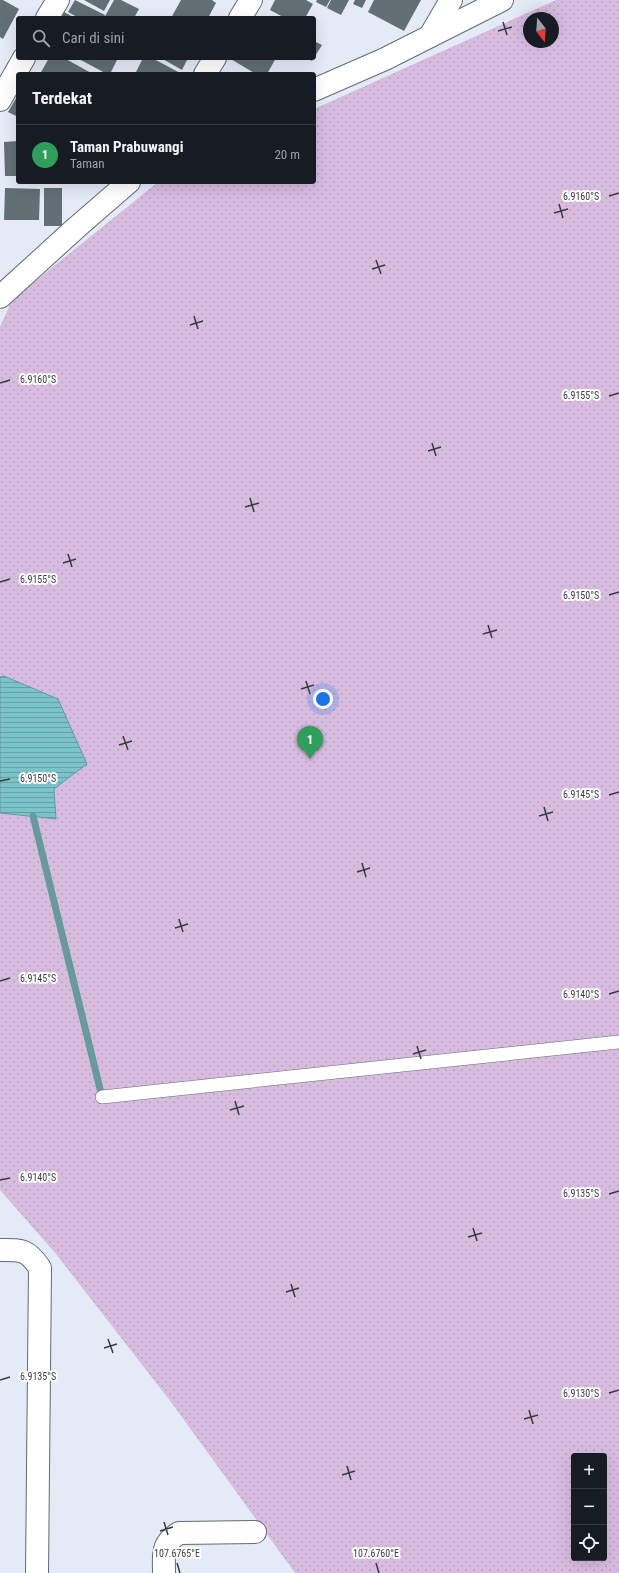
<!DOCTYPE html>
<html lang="id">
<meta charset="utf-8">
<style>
:root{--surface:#171b24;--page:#242831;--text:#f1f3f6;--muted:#9ea1a6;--line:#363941;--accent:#7c3aed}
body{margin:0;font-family:"Roboto Condensed",sans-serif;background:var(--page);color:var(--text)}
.controls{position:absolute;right:12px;bottom:12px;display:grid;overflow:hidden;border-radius:4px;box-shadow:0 4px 16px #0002}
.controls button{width:36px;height:36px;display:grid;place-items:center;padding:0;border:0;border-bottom:1px solid var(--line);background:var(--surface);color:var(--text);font:20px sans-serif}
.compass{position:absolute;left:523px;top:12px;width:36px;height:36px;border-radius:50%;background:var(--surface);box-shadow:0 4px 16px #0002;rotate:163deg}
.you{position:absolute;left:323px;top:699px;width:14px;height:14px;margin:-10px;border:3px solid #fff;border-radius:50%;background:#1a73e8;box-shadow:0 0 0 6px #1a73e833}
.badge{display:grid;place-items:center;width:26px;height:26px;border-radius:50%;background:var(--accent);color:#fff;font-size:13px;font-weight:700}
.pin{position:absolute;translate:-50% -33px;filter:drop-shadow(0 1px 2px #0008)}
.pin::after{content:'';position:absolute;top:21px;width:14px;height:12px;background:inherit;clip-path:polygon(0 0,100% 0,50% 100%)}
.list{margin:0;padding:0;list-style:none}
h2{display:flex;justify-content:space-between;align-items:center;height:52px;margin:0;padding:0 16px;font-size:17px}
h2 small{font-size:13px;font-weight:400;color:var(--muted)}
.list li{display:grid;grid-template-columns:26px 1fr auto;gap:12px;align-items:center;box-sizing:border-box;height:60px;padding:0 16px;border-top:1px solid var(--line)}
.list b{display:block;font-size:15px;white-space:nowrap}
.list p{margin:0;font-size:13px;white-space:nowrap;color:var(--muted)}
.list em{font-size:13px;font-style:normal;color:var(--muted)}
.icon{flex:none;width:22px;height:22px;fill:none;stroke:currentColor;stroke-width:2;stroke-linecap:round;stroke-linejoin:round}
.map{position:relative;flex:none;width:619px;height:1573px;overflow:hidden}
.search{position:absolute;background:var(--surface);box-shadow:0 4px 16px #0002;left:16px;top:16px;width:300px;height:44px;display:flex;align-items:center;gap:10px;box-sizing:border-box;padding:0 14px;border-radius:4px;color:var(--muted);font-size:15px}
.panel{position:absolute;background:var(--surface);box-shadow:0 4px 16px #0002;left:16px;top:72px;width:300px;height:112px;border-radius:4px}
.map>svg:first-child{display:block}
</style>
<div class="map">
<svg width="619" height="1573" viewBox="0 0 619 1573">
<defs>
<pattern id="grass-dots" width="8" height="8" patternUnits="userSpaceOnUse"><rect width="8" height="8" fill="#d7bce0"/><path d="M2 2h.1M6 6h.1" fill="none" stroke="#b9a2c1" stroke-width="1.8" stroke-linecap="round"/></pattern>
<pattern id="water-rules" width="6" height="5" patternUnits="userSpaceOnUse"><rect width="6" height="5" fill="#7ac3c8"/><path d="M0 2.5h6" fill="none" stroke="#65a0a4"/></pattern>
</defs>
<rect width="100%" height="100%" fill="#e4ebf7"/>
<path fill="url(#grass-dots)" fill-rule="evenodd" d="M556,0h63v1573h-324l-124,-171 -115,-148 -56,-64v-863l12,-27 146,-118h156v-73zM529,18h24v24h-24zM574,1456h30v102h-30z"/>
<polygon fill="url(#water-rules)" stroke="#669a9f" points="4,676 58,699 87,764 54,789 56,819 0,813 0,677"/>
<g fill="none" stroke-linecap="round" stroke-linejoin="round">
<polyline stroke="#669a9f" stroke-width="7" points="33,816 102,1097"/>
</g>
<g fill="#626f75">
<polygon points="0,0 3,0 19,9 3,39 0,37"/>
<polygon points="75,0 105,15 103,18 79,18 68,12"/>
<polygon points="84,0 110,0 104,11"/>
<polygon points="114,0 121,0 139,9 134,18 104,18"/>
<polygon points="181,0 212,0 216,3 208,18 171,18"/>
<polygon points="275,0 306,0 313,4 305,18 285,18 270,10"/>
<polygon points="317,0 330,0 326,7 316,2"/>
<polygon points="331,0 349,0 341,15 327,8"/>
<polygon points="355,0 366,0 362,8 353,4"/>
<polygon points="374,0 421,0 404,31 368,12"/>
<polygon points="64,12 75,18 61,18"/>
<polygon points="314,41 322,45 312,61 307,58 314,58"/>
<polygon points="49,58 64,58 93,74 40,74"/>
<polygon points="77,58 118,58 110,74 107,74"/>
<polygon points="143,58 152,58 182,74 135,74"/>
<polygon points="161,58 188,58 182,70"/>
<polygon points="229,58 276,58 267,74 256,74"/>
<polygon points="18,95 18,117 8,112"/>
<polygon points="18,141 18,176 5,176 4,142"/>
<polygon points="5,188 40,189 39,220 4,220"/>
<rect x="44" y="188" width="18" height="38"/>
</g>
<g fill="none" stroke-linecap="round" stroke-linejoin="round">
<defs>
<polyline id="service" points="102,1097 619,1042"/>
<g id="minor">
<polyline points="47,18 58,0"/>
<polyline points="240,18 251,0"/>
<polyline points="430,36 451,0"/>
<polyline points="205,74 215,58"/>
<polyline points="314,90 385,59 502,0"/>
<polyline points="0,100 24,58"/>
<polyline points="0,297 77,227 129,182"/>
<path d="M0,1250c22,0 27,-1 40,18l-3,305"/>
<path d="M164,1573c0,-19 -3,-29 15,-40l76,-1"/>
</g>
</defs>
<use href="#service" stroke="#636a74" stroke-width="14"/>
<use href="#minor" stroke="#636a74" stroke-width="24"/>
<use href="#service" stroke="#fff" stroke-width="13"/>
<use href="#minor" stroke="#fff" stroke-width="22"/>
</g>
<path fill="none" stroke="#383b3f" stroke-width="1.5" d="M503,22l4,13M498,31l14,-4M609,196l10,-3M559,204l4,14M554,213l14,-4M376,260l5,14M372,269l13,-4M194,316l4,13M190,325l13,-4M0,383l10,-3M609,396l10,-3M432,443l4,13M428,451l13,-4M250,498l4,14M245,507l14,-4M68,554l4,13M63,563l13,-4M0,582l10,-3M609,595l10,-3M488,625l4,13M483,634l14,-4M306,681l4,13M301,689l13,-4M123,736l5,14M119,745l13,-4M0,781l10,-2M609,795l10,-3M544,807l4,14M539,816l14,-4M362,863l4,14M357,872l13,-4M179,919l4,13M175,928l13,-4M0,981l10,-3M609,994l10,-3M417,1046l4,13M413,1054l13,-4M235,1101l4,14M230,1110l14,-4M0,1180l10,-2M609,1194l10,-3M473,1228l4,13M468,1237l14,-4M291,1284l4,13M286,1292l13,-4M108,1339l5,14M104,1348l13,-4M0,1380l10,-3M609,1393l10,-3M529,1410l4,14M524,1419l14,-4M347,1466l4,14M342,1475l13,-4M164,1522l4,13M160,1531l13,-4M177,1563l3,10M376,1563l3,10"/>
<g font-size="10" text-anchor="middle" fill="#383b3f" stroke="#fff" stroke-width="4" stroke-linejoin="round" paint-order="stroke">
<text x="581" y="200">6.9160°S</text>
<text x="38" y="383">6.9160°S</text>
<text x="581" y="399">6.9155°S</text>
<text x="38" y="583">6.9155°S</text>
<text x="581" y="599">6.9150°S</text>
<text x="38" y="782">6.9150°S</text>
<text x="581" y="798">6.9145°S</text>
<text x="38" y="982">6.9145°S</text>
<text x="581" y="998">6.9140°S</text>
<text x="38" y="1181">6.9140°S</text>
<text x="581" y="1197">6.9135°S</text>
<text x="38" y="1380">6.9135°S</text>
<text x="581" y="1397">6.9130°S</text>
<text x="177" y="1557">107.6765°E</text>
<text x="376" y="1557">107.6760°E</text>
</g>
</svg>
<div class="controls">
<button>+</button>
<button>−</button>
<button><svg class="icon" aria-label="locate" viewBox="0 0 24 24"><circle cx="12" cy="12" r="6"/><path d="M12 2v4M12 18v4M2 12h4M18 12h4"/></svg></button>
</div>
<svg class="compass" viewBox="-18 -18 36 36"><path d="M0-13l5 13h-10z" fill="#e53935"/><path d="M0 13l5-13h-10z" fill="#9ea1a6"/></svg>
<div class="you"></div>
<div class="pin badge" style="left:310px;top:759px;background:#2e9e5b">1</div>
<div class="search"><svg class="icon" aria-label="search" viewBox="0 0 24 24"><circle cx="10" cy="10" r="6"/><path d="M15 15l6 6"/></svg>Cari di sini</div>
<section class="panel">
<h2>Terdekat<small></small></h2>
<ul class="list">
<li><span class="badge" style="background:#2e9e5b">1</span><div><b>Taman Prabuwangi</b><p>Taman</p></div><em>20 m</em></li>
</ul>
</section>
</div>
